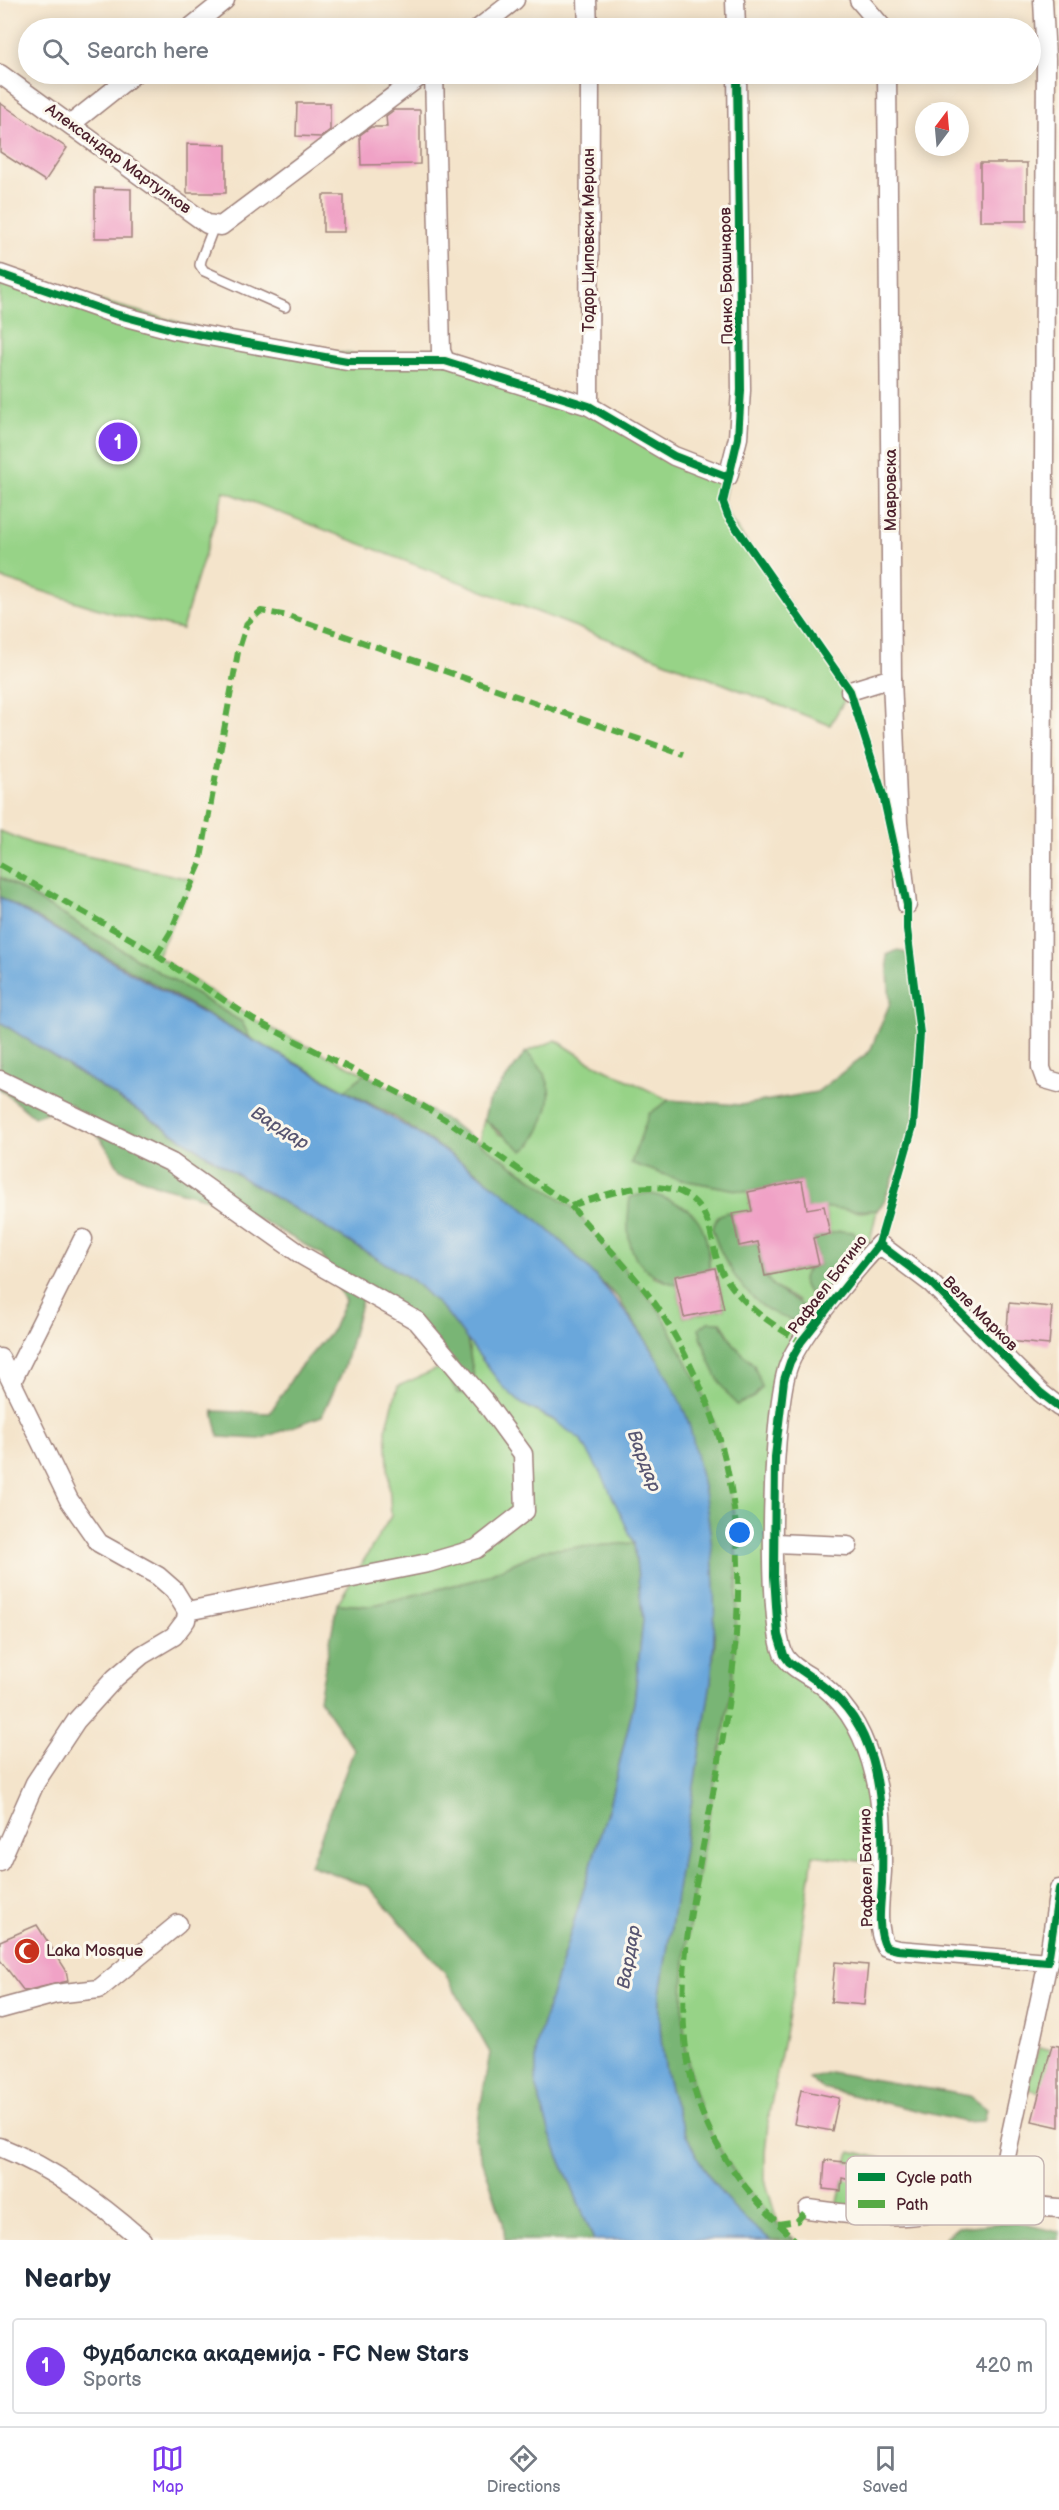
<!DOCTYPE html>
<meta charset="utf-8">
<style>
:root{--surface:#fff;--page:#f6f6f7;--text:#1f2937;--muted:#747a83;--line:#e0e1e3;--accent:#7c3aed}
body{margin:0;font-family:"Balsamiq Sans",sans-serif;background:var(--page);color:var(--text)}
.compass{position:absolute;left:915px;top:102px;width:54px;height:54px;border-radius:50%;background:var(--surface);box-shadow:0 3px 15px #0003;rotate:16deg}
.you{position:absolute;left:740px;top:1533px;width:21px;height:21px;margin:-15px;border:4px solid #fff;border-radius:50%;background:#1a73e8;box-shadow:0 0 0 9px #1a73e833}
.badge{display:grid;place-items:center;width:39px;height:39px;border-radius:50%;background:var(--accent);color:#fff;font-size:20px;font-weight:700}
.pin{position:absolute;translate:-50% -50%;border:3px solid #fff;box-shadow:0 2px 6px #0006}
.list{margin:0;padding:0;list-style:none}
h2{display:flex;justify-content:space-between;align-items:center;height:78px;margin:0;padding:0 24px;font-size:26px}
h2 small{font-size:20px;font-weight:400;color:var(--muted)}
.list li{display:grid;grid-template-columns:39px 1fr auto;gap:18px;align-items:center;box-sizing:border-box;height:96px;margin:0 12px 12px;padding:0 12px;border:2px solid var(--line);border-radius:6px}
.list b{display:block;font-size:22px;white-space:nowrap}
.list p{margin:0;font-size:20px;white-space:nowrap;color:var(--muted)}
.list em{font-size:20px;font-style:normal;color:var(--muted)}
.icon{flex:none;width:33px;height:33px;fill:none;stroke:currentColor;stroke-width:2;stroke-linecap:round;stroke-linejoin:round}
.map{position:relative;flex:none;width:1059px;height:2240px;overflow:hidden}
.search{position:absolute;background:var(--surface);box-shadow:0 3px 15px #0003;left:18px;right:18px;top:18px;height:66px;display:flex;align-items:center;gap:15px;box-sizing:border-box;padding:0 21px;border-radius:33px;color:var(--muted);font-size:22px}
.sheet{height:186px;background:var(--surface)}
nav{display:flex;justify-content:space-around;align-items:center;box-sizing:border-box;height:84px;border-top:2px solid var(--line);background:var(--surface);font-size:16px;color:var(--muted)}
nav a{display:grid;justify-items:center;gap:3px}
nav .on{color:var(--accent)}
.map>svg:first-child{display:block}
</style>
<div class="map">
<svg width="1059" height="2240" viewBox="0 0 1059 2240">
<rect width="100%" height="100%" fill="#fbf7ec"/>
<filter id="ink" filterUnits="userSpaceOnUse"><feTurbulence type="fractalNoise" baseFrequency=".0167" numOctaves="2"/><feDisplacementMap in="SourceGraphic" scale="12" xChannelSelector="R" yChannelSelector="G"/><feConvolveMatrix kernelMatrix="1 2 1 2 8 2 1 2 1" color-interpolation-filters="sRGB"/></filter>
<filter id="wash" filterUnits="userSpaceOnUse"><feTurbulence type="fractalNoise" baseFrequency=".008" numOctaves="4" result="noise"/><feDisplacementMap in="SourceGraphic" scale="24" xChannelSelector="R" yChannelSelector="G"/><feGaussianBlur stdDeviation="1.35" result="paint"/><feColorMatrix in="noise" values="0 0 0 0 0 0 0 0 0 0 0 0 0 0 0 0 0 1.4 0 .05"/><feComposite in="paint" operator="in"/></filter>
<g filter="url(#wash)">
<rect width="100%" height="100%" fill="#f4e4cb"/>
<g fill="#97d387" stroke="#707959" stroke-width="1.5" fill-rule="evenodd">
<polygon points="0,274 270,347 445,361 540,391 728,477 723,502 728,516 850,691 830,725 224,491 182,629 112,613 0,578"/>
<polygon points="0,831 33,844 194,880 157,956 254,1020 365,1074 345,1090 250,1038 242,1022 0,877"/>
<path d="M556,1040l31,20 82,40 -20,14 28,65 71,13 4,19 -20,3 15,76 16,17 30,14 5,-20 -24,-14 -9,-11 43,-8 -3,4 16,31 -40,91v254l77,78 24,138 -69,-9 -20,139 -24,120 -4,39v27l13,44c-89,-90 -105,-171 -90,-293l43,-239 6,-114 -3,-66 -37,-131 -37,-70 -89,-105 -92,-64 5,-23 15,15 32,11c20,-32 22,-65 -5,-93zM709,1251v18l6,-1 9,41 -40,8 -7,-32 -24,-8zM721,1322l14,24 19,19 -51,-22z"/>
<polygon points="824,1206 861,1212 877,1210 869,1246 840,1231 830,1234"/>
<path d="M467,1339c16,22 32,46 53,63 19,14 47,20 62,39 23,30 37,68 52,102l-91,7 -64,29 -109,27 -33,-2 54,-88 -5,-86 12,-44 46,-20 33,28z"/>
<polygon points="1039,2047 1051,2050 1059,2096 1027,2089"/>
<polygon points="850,2151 898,2162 893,2209 837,2206"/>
</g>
<g fill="#79b574" stroke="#626a50" stroke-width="1.5">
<polygon points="0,877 242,1022 250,1038 0,897"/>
<path d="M898,950l12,5 10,79 -7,92 -29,76 -7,8c-24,3 -46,-5 -70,-1l-6,-28 -53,11 -71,-13 -46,-16 18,-49 20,-14 72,5 76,-13 53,-41 20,-48 -3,-48z"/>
<polygon points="0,1022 243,1178 413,1280 446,1312 467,1339 477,1394 457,1393 444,1366 397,1313 363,1296 344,1368 322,1416 260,1439 219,1437 213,1411 270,1413 296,1372 333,1329 345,1301 321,1254 261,1220 209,1199 159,1186 120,1169 101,1139 71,1104 34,1117 0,1089"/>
<path d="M526,1052c9,9 18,18 22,31 6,20 -9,57 -25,68l-39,-32 4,-17z"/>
<path d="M365,1074l83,47 123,85 89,105 37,70 17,41 11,37 9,53 3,66 -1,58 -5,56 -43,239c-16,135 6,214 107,309h-24c-78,-55 -115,-153 -111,-246l51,-312 4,-42 -61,-288 -37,-55 -56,-54 -81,-69 -87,-58 -48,-26z"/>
<path d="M648,1193c46,12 61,27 61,76l-34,8 2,8c-48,-16 -53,-40 -47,-88z"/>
<path d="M726,1212l6,2 7,32 19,-4 7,34 9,11 37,25 -5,9c-48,1 -81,-52 -94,-92l6,-13z"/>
<path d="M840,1231l13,1 16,14 -48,57c-18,-9 -28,-32 -2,-38l-6,-27z"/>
<path d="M708,1322h12l15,24 19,19 8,22 -8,10 -17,8c-21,-21 -30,-49 -38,-76z"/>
<polygon points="634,1543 643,1620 634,1703 609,1806 536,2046 536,2088 551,2137 594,2240 505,2240 503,2222 475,2138 490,2053 444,1971 369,1887 310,1865 354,1750 319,1699 337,1604 370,1606 479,1579 543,1550"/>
<polygon points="830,2072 970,2096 987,2109 984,2121 965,2122 822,2088 809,2078"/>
<polygon points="1015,2222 1059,2232 1059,2240 942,2240 958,2227"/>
</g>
<path fill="#6aa7db" stroke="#5a6383" stroke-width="1.5" d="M0,897c76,45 153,89 230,131 174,94 374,194 456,387 5,13 8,30 11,44 18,73 21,148 14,223l-51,312c-4,93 33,191 111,246h-177l-43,-103 -15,-49v-42l73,-240 25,-103 9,-83 -9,-77 -30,-64 -23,-39 -29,-21 -30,-15 -19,-17 -57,-75 -33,-32 -170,-102 -243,-156z"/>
<g id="blocks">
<g fill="#f0a2c6">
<polygon points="0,103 67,148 45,181 0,152"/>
<polygon points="297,103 330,103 330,130 321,137 296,136"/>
<polygon points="394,110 420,110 420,164 361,165 360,135 371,127 387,127 386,116"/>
<polygon points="187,144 226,145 226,193 187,193"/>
<rect x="980" y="163" width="47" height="58"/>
<polygon points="95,188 131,189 131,238 95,238"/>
<rect x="323" y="195" width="21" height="37"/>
<polygon points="802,1181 807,1209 824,1206 830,1234 813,1238 819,1265 765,1276 758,1242 739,1246 732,1214 752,1211 748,1192"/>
<polygon points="715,1268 724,1309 684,1317 675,1276"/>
<polygon points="1009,1303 1052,1307 1049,1345 1006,1341"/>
<polygon points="37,1925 66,1970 68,1981 24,1991 0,1960 0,1941"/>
<polygon points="835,1962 868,1965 864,2005 831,2002"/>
<polygon points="1052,2045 1059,2046 1059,2127 1032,2121"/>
<polygon points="801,2090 839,2098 832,2131 794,2124"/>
<polygon points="825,2160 874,2165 869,2185 842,2178 841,2191 823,2189"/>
</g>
</g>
</g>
<g filter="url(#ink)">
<use href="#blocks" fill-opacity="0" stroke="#9f827b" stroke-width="1.5"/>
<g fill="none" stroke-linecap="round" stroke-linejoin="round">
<defs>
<polyline id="lane" points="214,226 201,260 200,265 204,271 285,307"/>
<g id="street">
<polyline points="587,0 588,28"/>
<polyline points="735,0 736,28"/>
<polyline points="859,0 883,28"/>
<polyline points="1043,0 1046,59 1041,1068 1045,1079 1059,1083"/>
<polyline points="190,28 225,0"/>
<polyline points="479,28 515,0"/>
<polyline points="0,74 207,224 221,226 423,74"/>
<polyline points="434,74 441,351 445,361"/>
<polyline points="887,74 892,678 898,823 907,905"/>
<polyline points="71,124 134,74"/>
<polyline points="0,274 115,314 175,330 347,361 445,361 589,406 674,456 728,477 738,438 741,390 737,74"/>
<polyline points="589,406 590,74"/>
<polyline points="850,691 892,678"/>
<polyline points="0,1080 172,1163 303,1256 417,1321 485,1402 523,1454 525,1511 476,1549 428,1563 187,1611"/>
<polyline points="0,1358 69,1500 99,1543 158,1576 174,1590 187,1611 186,1620 174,1636 142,1655 115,1678 76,1721 35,1783 0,1862"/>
<polyline points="12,1381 83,1239"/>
<path d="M1059,1407l-18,-14 -110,-110 -52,-39c-25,27 -77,88 -90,120 -17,42 -23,248 -6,289 6,14 26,22 38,31 30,24 45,55 54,92 8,31 7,63 7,95 -1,22 -8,56 4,76l12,3 150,12 11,-73"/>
<polyline points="775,1543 848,1546"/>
<path d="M1048,1962l-41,190c-2,11 -6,23 -4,34 4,19 41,21 56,22"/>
<polyline points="0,2009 55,1994 99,1989 178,1924"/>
<path d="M0,2147c53,21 99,56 142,93"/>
<path d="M808,2209c73,10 130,15 196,-21"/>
</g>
</defs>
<use href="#lane" stroke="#9f827b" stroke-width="12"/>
<use href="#street" stroke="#9f827b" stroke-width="21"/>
<use href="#lane" stroke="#fff" stroke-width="9"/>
<use href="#street" stroke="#fff" stroke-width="18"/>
<g stroke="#57aa44" stroke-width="6" stroke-dasharray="12 6" stroke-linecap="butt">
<path d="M0,865l136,77 118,78 157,79 37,22 123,85c38,-13 109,-40 134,10 9,20 8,43 20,61 19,30 47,47 76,65"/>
<polyline points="156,956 170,933 200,864 238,652 247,623 261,611 288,616 684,755"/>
<path d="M571,1206c27,32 69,73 91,108 27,44 51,94 63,145 37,156 -13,317 -37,472 -16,135 6,214 107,309"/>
<polyline points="778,2224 797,2221 808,2209"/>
</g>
<defs>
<g id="cycleway">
<path d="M737,74l4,316 -3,48 -15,64 5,14 122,175 33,104 24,110v24l13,105 -7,92 -34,118 -78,98 -11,20 -6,18 -9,77 -1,119 4,59 6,20 5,7c17,12 36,23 51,39 45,46 43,123 42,183 -1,19 -6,46 4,63l12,3 150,12 11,-73"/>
<polyline points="0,274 115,314 175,330 347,361 445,361 589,406 674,456 728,477"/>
<polyline points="879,1244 931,1283 1041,1393 1059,1407"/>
</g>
</defs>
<use href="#cycleway" stroke="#fbf7ec" stroke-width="11"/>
<use href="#cycleway" stroke="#00873e" stroke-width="8"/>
</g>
</g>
<defs>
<symbol id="mosque-disc" viewBox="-11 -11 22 22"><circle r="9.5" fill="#c8321e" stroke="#fbf7ec"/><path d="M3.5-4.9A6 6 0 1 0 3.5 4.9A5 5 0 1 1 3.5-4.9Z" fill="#fff"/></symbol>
</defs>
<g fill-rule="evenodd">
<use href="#mosque-disc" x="12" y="1936" width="30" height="30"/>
</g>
<g text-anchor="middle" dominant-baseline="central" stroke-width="6" stroke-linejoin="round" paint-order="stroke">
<g font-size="16" fill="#4a1f2b" stroke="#fbf7ec">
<text transform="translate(118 159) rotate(36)">Александар Мартулков</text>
<text transform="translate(589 240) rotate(-90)">Тодор Циповски Мерџан</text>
<text transform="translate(727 276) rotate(-91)">Панко Брашнаров</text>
<text transform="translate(891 490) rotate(-90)">Мавровска</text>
<text transform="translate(828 1285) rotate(-53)">Рафаел Батино</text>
<text transform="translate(980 1314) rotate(45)">Веле Марков</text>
<text transform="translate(867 1868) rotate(-91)">Рафаел Батино</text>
</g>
<g font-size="16" fill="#4a1f2b" stroke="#fbf7ec" text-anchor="start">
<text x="46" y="1951">Laka Mosque</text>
</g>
<g font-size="18" font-style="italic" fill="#575571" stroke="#fbf7ec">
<text transform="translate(280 1128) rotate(32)">Вардар</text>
<text transform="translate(644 1461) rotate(69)">Вардар</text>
<text transform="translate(629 1957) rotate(-80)">Вардар</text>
</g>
</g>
<rect x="846" y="2156" width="198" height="69" rx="9" fill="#fbf7ec" stroke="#c6b6b2" stroke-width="1.5"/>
<rect x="858" y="2173" width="27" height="8" fill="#00873e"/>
<rect x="858" y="2200" width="27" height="8" fill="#57aa44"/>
<g font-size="16" fill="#4a1f2b">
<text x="896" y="2183">Cycle path</text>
<text x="896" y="2210">Path</text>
</g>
</svg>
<svg class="compass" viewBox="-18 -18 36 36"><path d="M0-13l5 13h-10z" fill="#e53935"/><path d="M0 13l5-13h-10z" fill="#747a83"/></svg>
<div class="you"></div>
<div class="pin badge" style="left:118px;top:442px">1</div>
<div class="search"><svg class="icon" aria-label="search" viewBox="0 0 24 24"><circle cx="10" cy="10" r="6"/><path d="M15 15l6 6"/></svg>Search here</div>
</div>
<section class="sheet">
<h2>Nearby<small></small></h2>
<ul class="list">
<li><span class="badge">1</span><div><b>Фудбалска академија - FC New Stars</b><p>Sports</p></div><em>420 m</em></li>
</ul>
</section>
<nav>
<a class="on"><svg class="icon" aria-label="map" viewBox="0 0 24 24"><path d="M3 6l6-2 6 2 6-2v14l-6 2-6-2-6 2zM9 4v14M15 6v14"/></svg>Map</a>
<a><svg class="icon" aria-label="directions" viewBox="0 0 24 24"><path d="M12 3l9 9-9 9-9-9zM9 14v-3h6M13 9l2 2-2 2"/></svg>Directions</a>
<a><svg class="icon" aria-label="saved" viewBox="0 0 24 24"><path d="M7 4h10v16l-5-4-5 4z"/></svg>Saved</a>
</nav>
